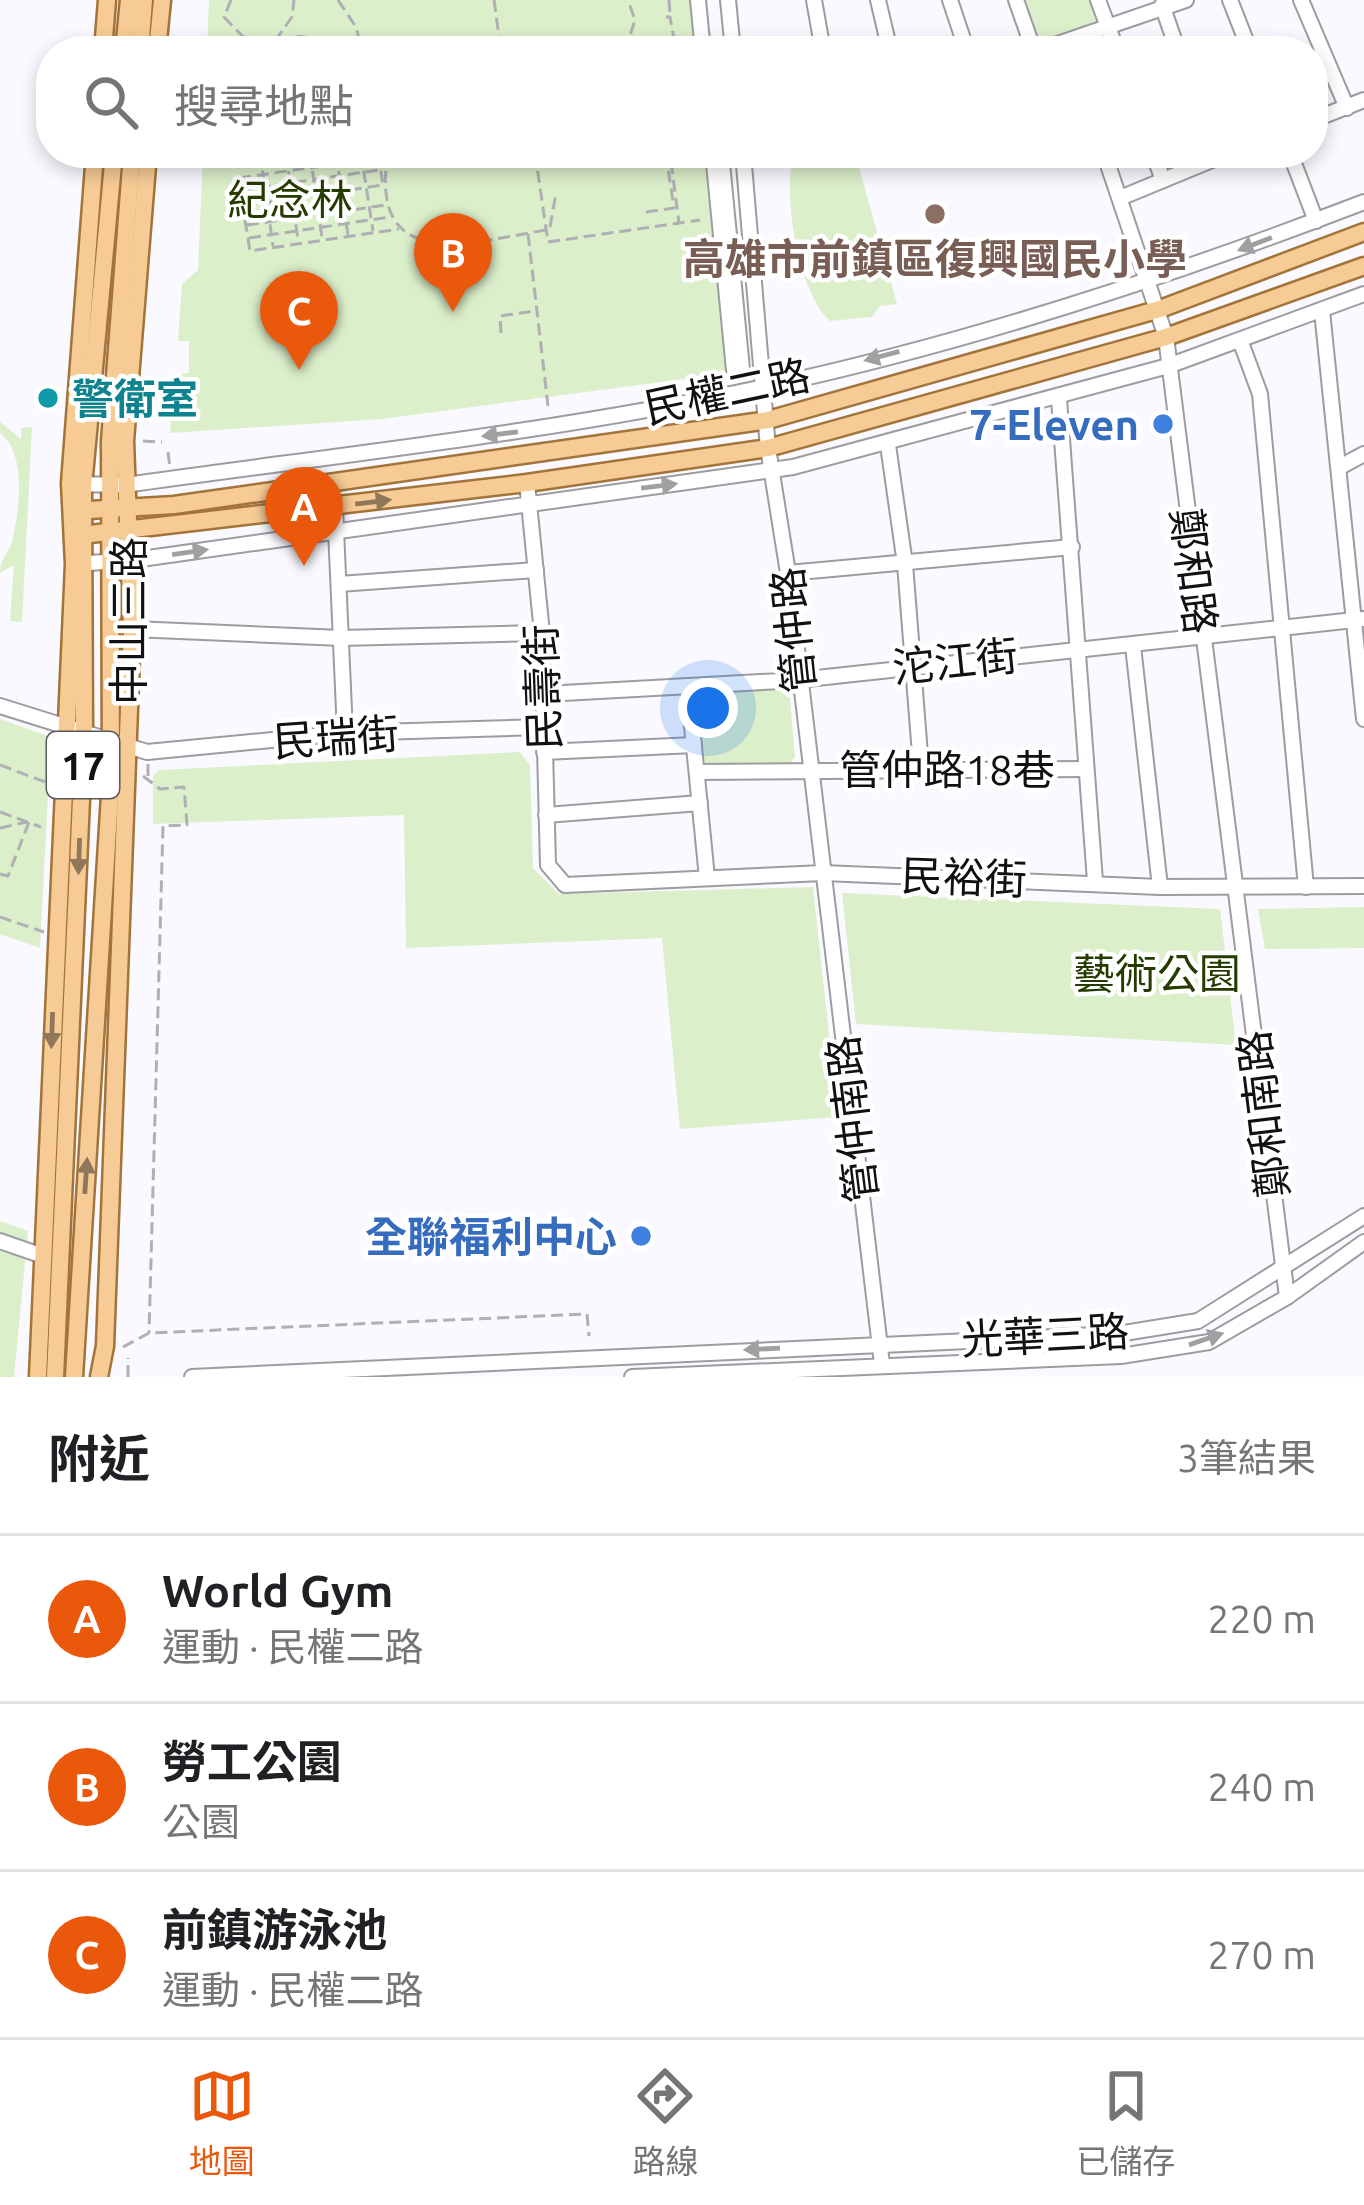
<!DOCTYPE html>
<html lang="zh-TW">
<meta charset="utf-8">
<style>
:root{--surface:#fff;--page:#f2f2f2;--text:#202124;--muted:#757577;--line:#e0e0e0;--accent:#ea580c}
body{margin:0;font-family:Ubuntu,"Noto Sans TC",sans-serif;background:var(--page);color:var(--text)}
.you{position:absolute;left:708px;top:708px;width:42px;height:42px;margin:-30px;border:9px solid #fff;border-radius:50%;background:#1a73e8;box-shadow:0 0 0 18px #1a73e833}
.badge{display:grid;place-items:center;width:78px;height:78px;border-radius:50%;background:var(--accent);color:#fff;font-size:39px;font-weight:700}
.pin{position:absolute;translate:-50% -99px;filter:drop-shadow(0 3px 6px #0008)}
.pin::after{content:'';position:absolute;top:63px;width:42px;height:36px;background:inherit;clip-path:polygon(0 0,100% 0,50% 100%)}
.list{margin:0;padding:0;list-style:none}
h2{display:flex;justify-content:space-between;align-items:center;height:156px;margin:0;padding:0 48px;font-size:51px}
h2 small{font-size:39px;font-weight:400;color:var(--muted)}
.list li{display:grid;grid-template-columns:78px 1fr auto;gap:36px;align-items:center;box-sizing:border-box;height:168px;padding:0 48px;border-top:3px solid var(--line)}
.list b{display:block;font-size:45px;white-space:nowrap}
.list p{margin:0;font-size:39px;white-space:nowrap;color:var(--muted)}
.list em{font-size:39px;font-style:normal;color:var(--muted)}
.icon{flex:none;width:66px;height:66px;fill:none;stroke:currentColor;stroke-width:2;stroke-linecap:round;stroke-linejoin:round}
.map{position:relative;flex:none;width:1364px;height:1377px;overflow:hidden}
.search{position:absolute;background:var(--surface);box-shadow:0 6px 18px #0003;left:36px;right:36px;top:36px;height:132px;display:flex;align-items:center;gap:30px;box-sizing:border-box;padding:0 42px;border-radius:48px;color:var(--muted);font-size:45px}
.sheet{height:660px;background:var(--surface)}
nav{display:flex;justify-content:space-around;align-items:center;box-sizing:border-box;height:168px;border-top:3px solid var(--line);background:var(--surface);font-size:33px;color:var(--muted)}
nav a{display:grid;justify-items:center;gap:6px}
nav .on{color:var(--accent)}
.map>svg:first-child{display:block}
</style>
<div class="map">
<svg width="1364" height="1377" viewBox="0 0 1364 1377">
<rect width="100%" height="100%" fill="#f9f9ff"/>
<g fill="#dcefcb">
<polygon points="209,0 699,0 703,51 207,51"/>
<polygon points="1022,0 1089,0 1097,24 1037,44"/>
<polygon points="203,153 712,153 730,373 382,419 170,433 174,374 189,373 189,341 178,341 182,284 198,270"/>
<path d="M805,153h50l42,151 -17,2 -8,11 -42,4c-31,-28 -46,-118 -38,-160z"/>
<path d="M0,422l21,17v-11l11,-1 -10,195 -12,-1 4,-56 -14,8c0,-16 10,-20 13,-35 6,-30 14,-85 -13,-105z"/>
<polygon points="782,690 790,698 795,757 789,765 705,767 697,691"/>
<polygon points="0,719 51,737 40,948 0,934"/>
<polygon points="520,752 530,765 533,868 559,894 813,887 838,1117 680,1129 662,938 406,948 404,815 153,824 153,776 159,770"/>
<polygon points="842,893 1220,909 1236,1045 856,1024"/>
<polygon points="1364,907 1364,948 1265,949 1258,909"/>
<polygon points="0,1221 28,1231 14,1377 0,1377"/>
</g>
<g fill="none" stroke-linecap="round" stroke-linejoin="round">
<defs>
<g id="minor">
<polyline points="698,0 703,51"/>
<polyline points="728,0 733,51"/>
<polyline points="814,0 823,51"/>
<polyline points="878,0 890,51"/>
<polyline points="950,0 967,51"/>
<polyline points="1016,0 1034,51"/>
<polyline points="1098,0 1117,51"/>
<polyline points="1230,0 1250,51"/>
<polyline points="1301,0 1347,108"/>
<polyline points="1162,5 1178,51"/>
<polyline points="1037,51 1186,0"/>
<polyline points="1313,120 1364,100"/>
<polyline points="713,153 734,370 742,369 721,153"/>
<polyline points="743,153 768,448 788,573 882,1364"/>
<polyline points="1104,153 1166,337 1287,1297"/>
<polyline points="1153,153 1163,180"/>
<polyline points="1290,153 1316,221"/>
<polyline points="1120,198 1229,153"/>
<polyline points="1322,311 1364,719"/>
<polyline points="1240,340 1260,394 1306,887"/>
<polyline points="1059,399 1095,881"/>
<polyline points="888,445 905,564 921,767"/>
<polyline points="1340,467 1364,454"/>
<polyline points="527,483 542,633 548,865 565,885 823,873 1160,887 1364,886"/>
<path d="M74,484l51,1c213,-30 429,-53 639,-98 205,-44 405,-110 600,-185"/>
<polyline points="335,507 345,733"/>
<polyline points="74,564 134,560 793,467 1168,366 1364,294"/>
<polyline points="788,573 1072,547"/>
<polyline points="339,584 536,570"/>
<polyline points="132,629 341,638 542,633"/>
<polyline points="1133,646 1160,887"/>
<polyline points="688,686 707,878"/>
<polyline points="545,694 798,680 1364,619"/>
<polyline points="0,706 147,752 345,733 544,727"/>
<polyline points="544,752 694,745"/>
<polyline points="697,772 1084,769"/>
<polyline points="546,815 700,803"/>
<polyline points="0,1241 43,1256"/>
<polyline points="192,1377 1118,1334 1198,1321 1364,1216"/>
<polyline points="632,1377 1121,1356 1209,1342 1287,1297 1364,1242"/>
</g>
<g id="major">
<polyline points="103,51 107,0"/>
<polyline points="124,51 129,0"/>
<polyline points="140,51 144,0"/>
<polyline points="157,51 162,0"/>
<polyline points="72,511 174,505 768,420 1160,309 1364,232"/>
<polyline points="73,536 527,483 768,448 1166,337 1364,266"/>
<polyline points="38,1377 74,564 70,483 95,153"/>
<polyline points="55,1377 84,733 83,486 114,153"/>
<polyline points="74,1377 111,779 110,441 132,153"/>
<polyline points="99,1377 105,1346 132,629 125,441 148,153"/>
</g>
</defs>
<use href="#minor" stroke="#9c9ca1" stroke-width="18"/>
<use href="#major" stroke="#a37439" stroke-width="21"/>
<g stroke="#afafb4" stroke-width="3" stroke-dasharray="12 6" stroke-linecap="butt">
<polyline points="231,0 224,17 251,45"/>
<polyline points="338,0 356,27 362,51"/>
<polyline points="494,0 501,51"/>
<polyline points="669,0 670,15"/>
<polyline points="666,17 670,17 676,51"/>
<polyline points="275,41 292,17 294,0"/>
<path d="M265,51c21,-19 44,-20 65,0"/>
<polyline points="344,51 360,46"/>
<polyline points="625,51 635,20 628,0"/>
<polyline points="260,153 273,246"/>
<polyline points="286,153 298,240"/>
<polyline points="310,153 322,238"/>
<polyline points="336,153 348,235"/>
<polyline points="361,153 373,231"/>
<path d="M388,153c-20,121 80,90 158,77"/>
<polyline points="535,153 548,242 700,220"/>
<polyline points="235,155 248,153"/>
<polyline points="671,162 679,223"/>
<polyline points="237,167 333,153"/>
<polyline points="239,178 377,158"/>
<polyline points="241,190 379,170"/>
<polyline points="243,206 383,185 378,153"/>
<polyline points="646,212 674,208 667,162"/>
<polyline points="245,220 250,251 399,229"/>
<polyline points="247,225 386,205"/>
<polyline points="550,227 556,193"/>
<polyline points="528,234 548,406"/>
<polyline points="249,238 390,217"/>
<polyline points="501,333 500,316 535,311"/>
<polyline points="143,441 162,442"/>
<polyline points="168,452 170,468"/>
<polyline points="148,764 148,777"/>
<polyline points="0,765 48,783"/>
<polyline points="143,776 160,789 184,787 187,825 163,826 149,1333"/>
<polyline points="0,812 41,827"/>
<polyline points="0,828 27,822"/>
<polyline points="0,874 8,876 29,822"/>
<polyline points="0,917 44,932"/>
<polyline points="123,1347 149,1333 587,1314 589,1336"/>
<polyline points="128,1377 128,1358"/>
</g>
<use href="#minor" stroke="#fff" stroke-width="14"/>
<use href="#major" stroke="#f7cb95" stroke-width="16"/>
</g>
<defs><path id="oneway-solid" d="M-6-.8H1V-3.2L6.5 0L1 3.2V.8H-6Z" transform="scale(3)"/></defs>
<g fill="#a0a0a1">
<use href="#oneway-solid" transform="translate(1255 244) rotate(159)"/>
<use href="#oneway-solid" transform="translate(882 356) rotate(165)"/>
<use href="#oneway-solid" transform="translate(500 434) rotate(173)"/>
<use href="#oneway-solid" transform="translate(659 486) rotate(-7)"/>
<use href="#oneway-solid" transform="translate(190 552) rotate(-8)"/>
<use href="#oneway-solid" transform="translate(1206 1339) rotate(-19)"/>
<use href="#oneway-solid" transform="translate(762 1349) rotate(177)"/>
</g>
<g fill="#90775a">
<use href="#oneway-solid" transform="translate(373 502) rotate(-7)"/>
<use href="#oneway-solid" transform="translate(79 856) rotate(92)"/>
<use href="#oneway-solid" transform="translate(52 1030) rotate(92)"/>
<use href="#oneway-solid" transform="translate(86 1176) rotate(-86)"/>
</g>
<circle fill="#8d6e63" stroke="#fff" stroke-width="4.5" cx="935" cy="214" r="12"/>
<circle fill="#0f9aa8" stroke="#fff" stroke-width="4.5" cx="48" cy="398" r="12"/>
<g fill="#3f7fe0" stroke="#fff" stroke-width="4.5">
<circle cx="1163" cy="424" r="12"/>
<circle cx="641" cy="1236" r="12"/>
</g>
<g text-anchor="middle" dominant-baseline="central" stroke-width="9" stroke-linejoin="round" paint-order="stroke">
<rect fill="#fff" stroke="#58585a" stroke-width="3" x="47" y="732" width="72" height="66" rx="9"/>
<g font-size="39" font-weight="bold" fill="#111113">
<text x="83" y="765">17</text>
</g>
<g font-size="42" fill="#253c01" stroke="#fff">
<text x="290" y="199">紀念林</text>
<text x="1157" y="973">藝術公園</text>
</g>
<g font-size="42" font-weight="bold" fill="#785e54" stroke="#fff">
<text x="935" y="258">高雄市前鎮區復興國民小學</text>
</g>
<g font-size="42" fill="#111113" stroke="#fff">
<text transform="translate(727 391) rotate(-12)">民權二路</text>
<text transform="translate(1194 571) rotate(83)">鄭和路</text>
<text transform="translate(128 621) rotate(-90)">中山三路</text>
<text transform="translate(793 630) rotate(-96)">管仲路</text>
<text transform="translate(955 661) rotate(-6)">沱江街</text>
<text transform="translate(542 687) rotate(-92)">民壽街</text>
<text transform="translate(336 737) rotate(-4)">民瑞街</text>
<text x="947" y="769">管仲路18巷</text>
<text transform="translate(964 877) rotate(2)">民裕街</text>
<text transform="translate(1263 1114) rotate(-97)">鄭和南路</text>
<text transform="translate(852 1119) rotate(-97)">管仲南路</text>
<text transform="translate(1045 1335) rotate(-3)">光華三路</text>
</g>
<g font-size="42" font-weight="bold" fill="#0d838f" stroke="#fff" text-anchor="start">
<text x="72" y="398">警衛室</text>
</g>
<g font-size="42" font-weight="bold" fill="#366cbe" stroke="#fff" text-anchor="end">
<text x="1139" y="424">7-Eleven</text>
<text x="617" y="1236">全聯福利中心</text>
</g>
</g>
</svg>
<div class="you"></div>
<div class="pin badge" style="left:304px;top:566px">A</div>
<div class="pin badge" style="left:453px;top:312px">B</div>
<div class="pin badge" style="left:299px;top:370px">C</div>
<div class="search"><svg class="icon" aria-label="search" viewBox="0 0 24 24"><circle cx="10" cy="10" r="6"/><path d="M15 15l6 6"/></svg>搜尋地點</div>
</div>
<section class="sheet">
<h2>附近<small>3筆結果</small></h2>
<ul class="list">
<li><span class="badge">A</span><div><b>World Gym</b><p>運動 · 民權二路</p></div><em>220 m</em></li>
<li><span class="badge">B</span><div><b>勞工公園</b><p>公園</p></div><em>240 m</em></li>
<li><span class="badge">C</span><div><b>前鎮游泳池</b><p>運動 · 民權二路</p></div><em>270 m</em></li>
</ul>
</section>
<nav>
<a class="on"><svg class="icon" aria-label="map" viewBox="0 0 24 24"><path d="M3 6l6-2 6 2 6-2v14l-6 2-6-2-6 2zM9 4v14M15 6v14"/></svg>地圖</a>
<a><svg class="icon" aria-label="directions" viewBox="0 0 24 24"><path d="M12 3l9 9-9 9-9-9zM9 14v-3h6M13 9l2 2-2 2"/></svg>路線</a>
<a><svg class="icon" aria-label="saved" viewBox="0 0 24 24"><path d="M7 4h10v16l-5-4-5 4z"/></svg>已儲存</a>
</nav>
